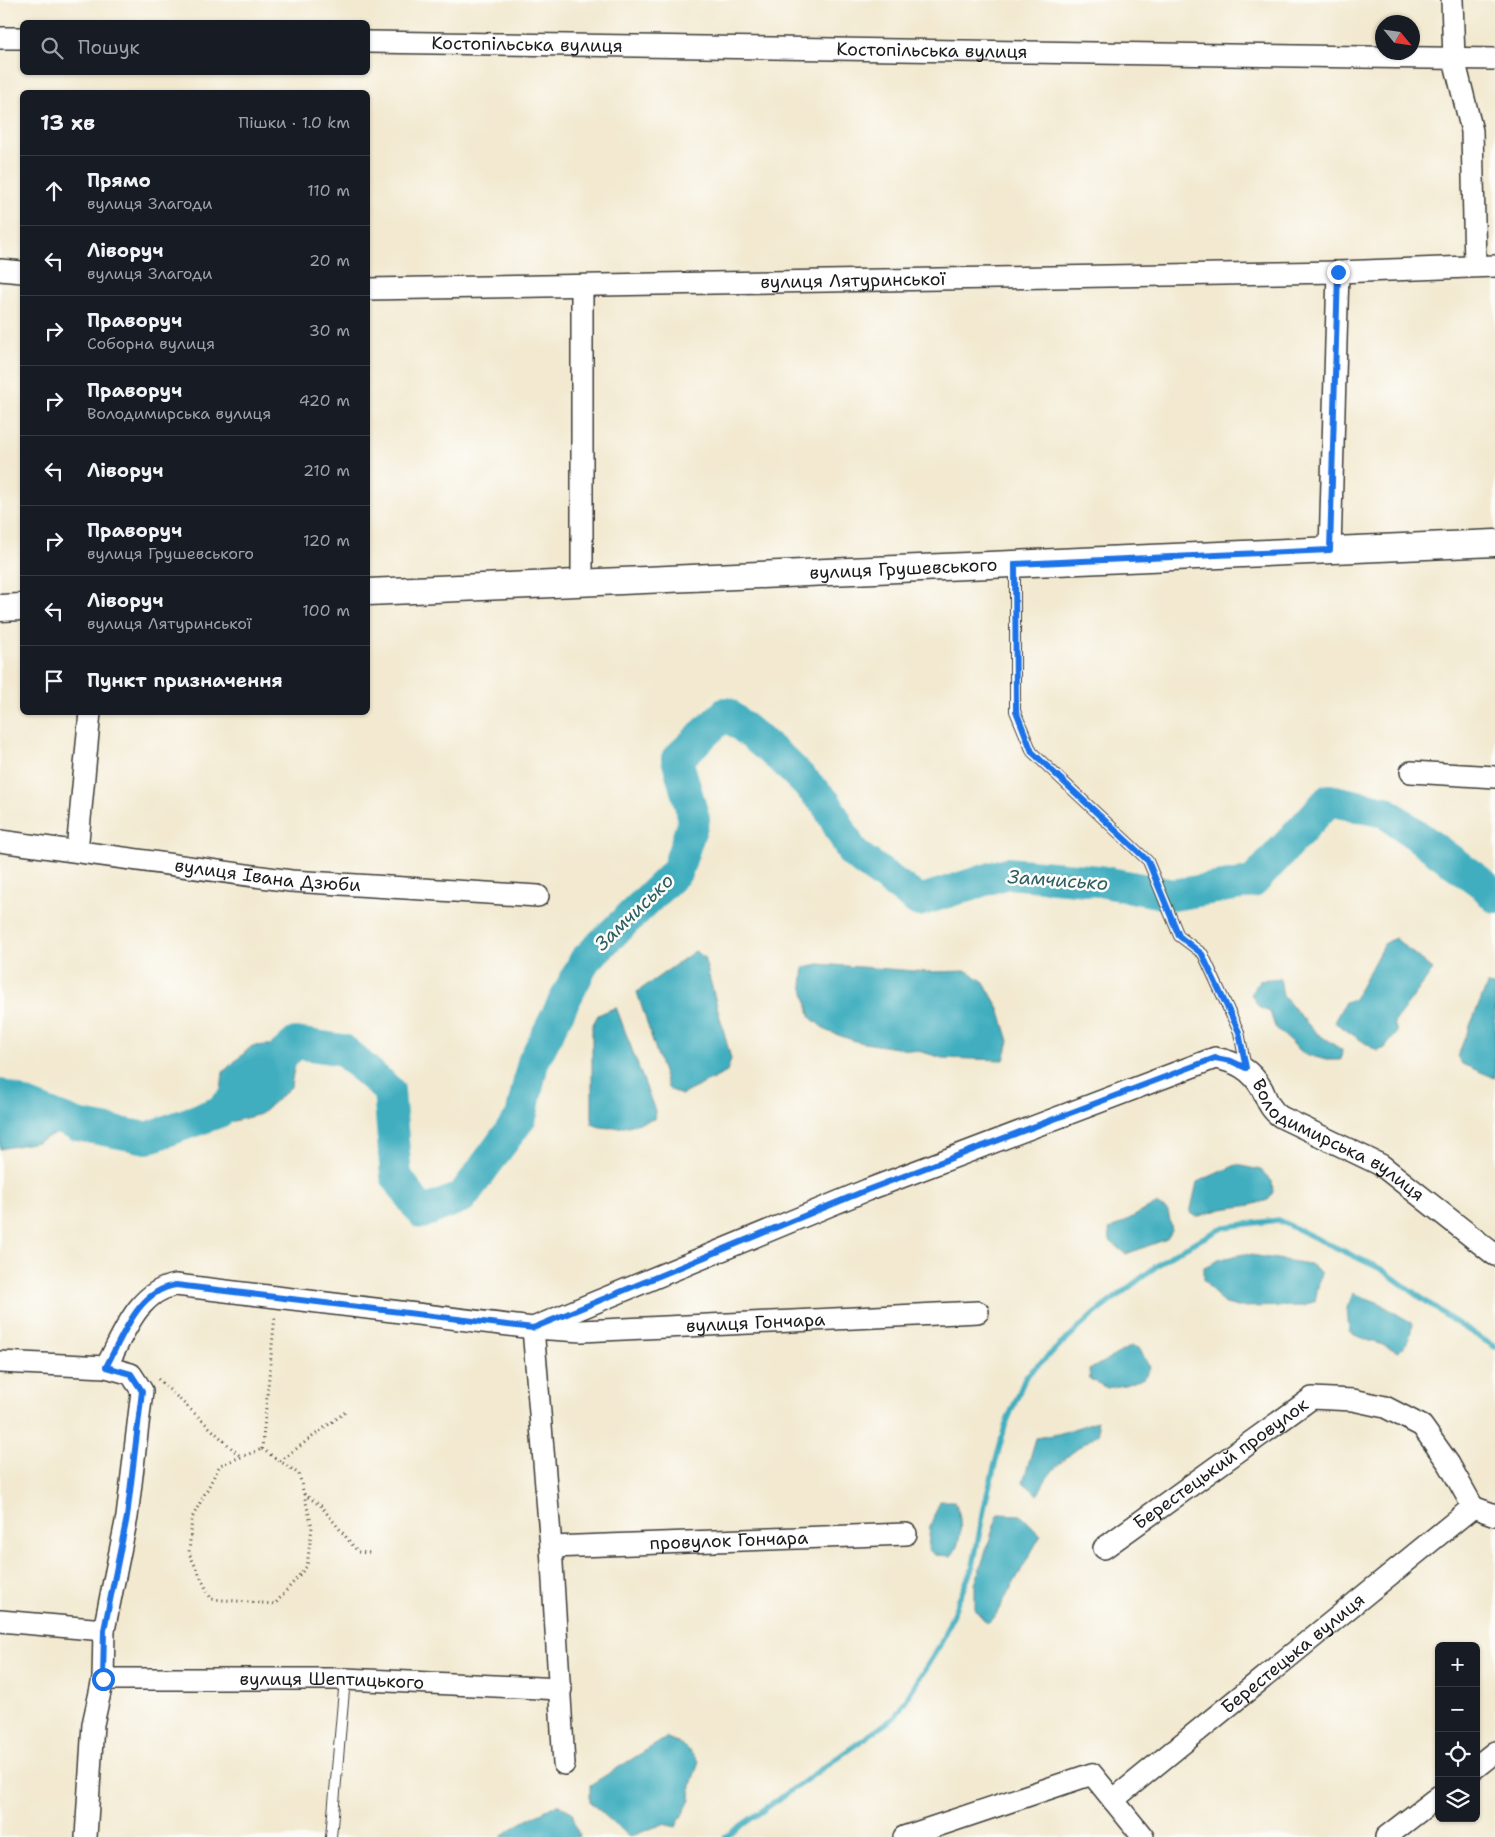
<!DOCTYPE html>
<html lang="uk">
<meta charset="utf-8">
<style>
:root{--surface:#171b24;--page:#242831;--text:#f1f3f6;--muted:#9ea1a6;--line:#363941}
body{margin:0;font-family:"Shantell Sans",sans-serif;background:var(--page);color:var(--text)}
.controls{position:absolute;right:15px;bottom:15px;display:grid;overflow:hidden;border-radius:8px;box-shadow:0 1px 4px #0004}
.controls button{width:45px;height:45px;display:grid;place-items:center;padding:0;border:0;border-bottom:1px solid var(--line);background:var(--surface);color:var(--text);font:25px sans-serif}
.compass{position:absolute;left:1375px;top:15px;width:45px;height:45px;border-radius:50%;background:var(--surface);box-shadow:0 1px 4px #0004;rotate:119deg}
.stop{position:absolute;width:15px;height:15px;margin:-11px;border:4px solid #1a73e8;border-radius:50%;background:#fff}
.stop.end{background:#1a73e8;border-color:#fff;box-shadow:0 1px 5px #0008}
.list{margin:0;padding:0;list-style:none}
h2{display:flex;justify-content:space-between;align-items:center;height:65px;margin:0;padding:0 20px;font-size:21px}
h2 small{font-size:16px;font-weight:400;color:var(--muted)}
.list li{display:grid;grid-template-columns:32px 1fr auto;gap:15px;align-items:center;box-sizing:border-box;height:70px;padding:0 20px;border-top:1px solid var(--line)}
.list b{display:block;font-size:19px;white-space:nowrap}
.list p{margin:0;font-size:16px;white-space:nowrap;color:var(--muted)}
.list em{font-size:16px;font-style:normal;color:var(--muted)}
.icon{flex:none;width:28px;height:28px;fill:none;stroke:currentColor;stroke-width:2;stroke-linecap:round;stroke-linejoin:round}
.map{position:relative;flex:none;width:1495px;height:1837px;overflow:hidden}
.search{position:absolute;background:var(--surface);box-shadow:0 1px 4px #0004;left:20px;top:20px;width:350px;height:55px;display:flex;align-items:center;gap:12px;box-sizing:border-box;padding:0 18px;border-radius:8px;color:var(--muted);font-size:19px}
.panel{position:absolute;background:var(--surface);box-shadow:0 1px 4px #0004;left:20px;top:90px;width:350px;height:625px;border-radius:8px}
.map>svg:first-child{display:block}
</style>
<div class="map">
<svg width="1495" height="1837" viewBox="0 0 1495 1837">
<rect width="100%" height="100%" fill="#fdfcf7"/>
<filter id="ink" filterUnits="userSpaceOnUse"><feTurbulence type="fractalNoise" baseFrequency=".02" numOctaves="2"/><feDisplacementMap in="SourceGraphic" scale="10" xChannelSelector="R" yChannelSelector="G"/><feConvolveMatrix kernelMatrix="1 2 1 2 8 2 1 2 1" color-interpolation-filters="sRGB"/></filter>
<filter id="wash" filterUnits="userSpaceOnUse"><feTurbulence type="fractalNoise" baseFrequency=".0096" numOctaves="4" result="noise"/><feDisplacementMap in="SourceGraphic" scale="20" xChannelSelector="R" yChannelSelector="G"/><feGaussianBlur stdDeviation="1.12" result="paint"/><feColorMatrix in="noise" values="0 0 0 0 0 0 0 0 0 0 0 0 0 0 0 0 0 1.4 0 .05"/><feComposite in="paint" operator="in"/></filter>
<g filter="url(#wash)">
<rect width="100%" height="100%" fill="#f2e9d0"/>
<g fill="#41aebf" stroke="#2e656e">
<polygon points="1395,938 1433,970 1394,1023 1397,1032 1384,1048 1377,1051 1334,1022 1345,1002 1354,999 1384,944"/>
<polygon points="695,951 704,957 731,1059 727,1072 681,1095 668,1088 637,992"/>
<polygon points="819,964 929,972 967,971 984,982 999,1009 1009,1041 1004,1060 943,1058 922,1052 858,1042 827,1031 811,1018 802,985 804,967"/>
<polygon points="1280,978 1283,996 1315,1032 1342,1050 1341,1060 1326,1060 1304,1054 1275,1027 1270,1012 1260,1008 1251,994 1259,980"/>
<polygon points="1487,985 1495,986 1495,1078 1462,1064 1457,1057"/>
<path d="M616,1007l39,104 -1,8c-18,5 -44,14 -62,5v-98l6,-11z"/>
<path d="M296,1043c3,11 -4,31 -5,44l-30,27 -39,10 -3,-12 4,-40 29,-26z"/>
<polygon points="0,1093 40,1102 77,1125 37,1142 0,1149"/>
<polygon points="1236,1165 1261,1170 1272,1181 1273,1192 1268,1200 1251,1205 1222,1209 1196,1217 1190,1213 1197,1182"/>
<polygon points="1156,1204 1168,1211 1172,1231 1167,1239 1126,1254 1110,1241 1109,1230"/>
<polygon points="1244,1254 1310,1264 1321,1273 1315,1301 1304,1306 1237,1307 1223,1303 1204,1280 1204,1267 1221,1259"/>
<path d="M1353,1293l24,9 35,21c-1,12 -4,22 -14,29 -17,-10 -32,-10 -49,-20l-2,-24z"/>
<polygon points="1131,1346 1139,1348 1150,1367 1145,1378 1125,1385 1107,1388 1090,1379 1089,1370"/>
<path d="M1097,1421l2,12c-24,18 -50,33 -61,62l-15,-13 13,-44 22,-4z"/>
<path d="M940,1501h14c9,13 9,43 -3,55l-16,-1 -7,-6 2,-23z"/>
<polygon points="998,1514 1021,1515 1041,1535 994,1618 987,1623 975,1610 975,1584"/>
<polygon points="666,1738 683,1745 699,1761 691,1785 690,1800 676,1827 663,1824 629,1837 590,1802 590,1785"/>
<path d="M557,1804l15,8 7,25h-78c17,-15 36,-21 56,-33z"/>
</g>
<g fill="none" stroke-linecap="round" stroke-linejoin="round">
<polyline stroke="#41aebf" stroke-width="5.5" points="725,1837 895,1717 940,1645 973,1566 986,1499 1005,1426 1026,1376 1094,1314 1171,1255 1224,1227 1278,1220 1381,1269 1452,1320 1495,1347"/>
<polyline stroke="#41aebf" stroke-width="32" points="0,1095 77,1125 147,1138 219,1112 296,1043 343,1050 389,1091 396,1176 422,1213 462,1197 521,1117 533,1062 585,960 677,871 694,819 677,759 726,713 784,761 826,803 853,853 919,901 1007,873 1099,881 1173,895 1253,882 1329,800 1385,812 1483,884 1495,897"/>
</g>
</g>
<g filter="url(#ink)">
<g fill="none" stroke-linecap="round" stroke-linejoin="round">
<defs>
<g id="service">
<polyline points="1015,565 1015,711 1032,752 1148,861 1179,936 1203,954 1239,1032 1246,1068"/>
<polyline points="331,1837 345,1679"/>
</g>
<g id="minor">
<polyline points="1452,0 1454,59 1472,131 1475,266"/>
<polyline points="0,38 22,38"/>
<path id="s1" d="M368,42l1127,17"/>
<polyline points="0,270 22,272"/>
<polyline points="582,286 582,583"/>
<path id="s2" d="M368,289l970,-17 157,-6"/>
<polyline points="1330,550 1338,272"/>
<polyline points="1411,772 1495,777"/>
<path id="s3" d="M0,841l291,40 247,15"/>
<polyline points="77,851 90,712"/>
<path id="s4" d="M0,1362l106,5c17,-31 31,-76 70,-82l357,43 334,-138 348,-132c21,4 36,11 47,31 5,11 8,21 19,28l100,48 114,90"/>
<polyline points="1473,1507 1495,1515"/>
<path id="s5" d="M551,1547l355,-13"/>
<path id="s6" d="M1104,1548l208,-150 41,2 32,7 37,19 27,38 24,43"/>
<polyline points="0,1621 104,1630"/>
<path id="s7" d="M103,1679h242l216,10"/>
<path id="s8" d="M564,1764l-13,-217 -18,-219 49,3 396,-19"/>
<polyline points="1476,1767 1495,1752"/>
<path id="s9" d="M1113,1800l360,-293"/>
<polyline points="86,1837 93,1724 103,1679 104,1630 127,1517 142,1391 131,1374 106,1367"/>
<polyline points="904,1837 1092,1774 1143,1837"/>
<polyline points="1386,1837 1439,1796"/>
</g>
<g id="tertiary">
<path id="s10" d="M368,592l1127,-49"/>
<polyline points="0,608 22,607"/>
</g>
</defs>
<use href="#service" stroke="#3c3b37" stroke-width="12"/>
<use href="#minor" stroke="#3c3b37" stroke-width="24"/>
<use href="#tertiary" stroke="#3c3b37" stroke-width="29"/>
<g stroke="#3c3b37" stroke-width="3" stroke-dasharray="1 4" stroke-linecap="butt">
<polyline points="158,1379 241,1457"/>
<polygon points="262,1449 299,1474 312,1527 307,1566 275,1604 211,1599 189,1553 192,1518 220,1465"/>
<polyline points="262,1449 275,1315"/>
<polyline points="280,1461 348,1410"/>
<polyline points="304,1494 321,1506 358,1552 371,1553"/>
</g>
<use href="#service" stroke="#fff" stroke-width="10"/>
<use href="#minor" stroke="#fff" stroke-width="21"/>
<use href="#tertiary" stroke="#fff" stroke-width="26"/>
</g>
</g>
<g fill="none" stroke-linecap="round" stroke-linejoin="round" filter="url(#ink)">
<path stroke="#1a73e8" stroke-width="6" d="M103,1679l1,-49 23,-113 15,-126 -11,-17 -25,-7c17,-31 31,-76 70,-82l357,43 334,-138 348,-132 16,3 15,7 -7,-36 -37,-78 -23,-18 -31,-75 -116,-109 -16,-41 -1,-147 315,-14 8,-278"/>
</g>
<g text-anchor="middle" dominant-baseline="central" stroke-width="5" stroke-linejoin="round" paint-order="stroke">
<g font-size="18" fill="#1c1c1c" stroke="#fdfcf7">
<text stroke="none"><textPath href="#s1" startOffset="159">Костопільська вулиця</textPath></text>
<text stroke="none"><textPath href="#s1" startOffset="564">Костопільська вулиця</textPath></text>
<text stroke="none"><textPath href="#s2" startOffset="485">вулиця Лятуринської</textPath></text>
<text stroke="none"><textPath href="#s10" startOffset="536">вулиця Грушевського</textPath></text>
<text stroke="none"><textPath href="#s3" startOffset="270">вулиця Івана Дзюби</textPath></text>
<text stroke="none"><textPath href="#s4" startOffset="1464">Володимирська вулиця</textPath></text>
<text stroke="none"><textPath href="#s8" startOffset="660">вулиця Гончара</textPath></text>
<text stroke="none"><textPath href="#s6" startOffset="144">Берестецький провулок</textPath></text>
<text stroke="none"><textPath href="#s5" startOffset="178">провулок Гончара</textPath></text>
<text stroke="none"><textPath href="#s9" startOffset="232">Берестецька вулиця</textPath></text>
<text stroke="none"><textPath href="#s7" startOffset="229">вулиця Шептицького</textPath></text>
</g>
<g font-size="19" font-style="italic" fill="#2d5e65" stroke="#fdfcf7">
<text transform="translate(1058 880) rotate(4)">Замчисько</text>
<text transform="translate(634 912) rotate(-44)">Замчисько</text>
</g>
</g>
</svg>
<div class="controls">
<button>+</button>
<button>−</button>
<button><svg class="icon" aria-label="locate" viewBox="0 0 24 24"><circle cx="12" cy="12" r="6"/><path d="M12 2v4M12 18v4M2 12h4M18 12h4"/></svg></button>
<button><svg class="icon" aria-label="layers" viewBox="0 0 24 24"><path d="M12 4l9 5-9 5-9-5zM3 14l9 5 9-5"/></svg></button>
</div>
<svg class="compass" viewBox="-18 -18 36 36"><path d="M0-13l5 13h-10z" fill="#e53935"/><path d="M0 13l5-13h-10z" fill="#9ea1a6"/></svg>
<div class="stop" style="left:103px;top:1679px"></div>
<div class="stop end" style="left:1338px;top:272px"></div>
<div class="search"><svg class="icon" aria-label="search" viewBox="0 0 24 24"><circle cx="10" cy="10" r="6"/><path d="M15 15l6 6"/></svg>Пошук</div>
<section class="panel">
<h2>13 хв<small>Пішки · 1.0 km</small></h2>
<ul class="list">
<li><svg class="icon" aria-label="ahead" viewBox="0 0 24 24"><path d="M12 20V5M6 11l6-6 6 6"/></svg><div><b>Прямо</b><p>вулиця Злагоди</p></div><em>110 m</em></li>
<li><svg class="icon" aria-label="left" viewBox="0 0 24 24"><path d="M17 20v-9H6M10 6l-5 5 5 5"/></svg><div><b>Ліворуч</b><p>вулиця Злагоди</p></div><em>20 m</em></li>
<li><svg class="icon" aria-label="right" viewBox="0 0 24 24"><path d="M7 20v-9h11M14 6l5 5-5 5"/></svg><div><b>Праворуч</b><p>Соборна вулиця</p></div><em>30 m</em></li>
<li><svg class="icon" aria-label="right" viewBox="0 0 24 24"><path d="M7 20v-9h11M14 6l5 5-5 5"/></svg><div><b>Праворуч</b><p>Володимирська вулиця</p></div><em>420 m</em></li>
<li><svg class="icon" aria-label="left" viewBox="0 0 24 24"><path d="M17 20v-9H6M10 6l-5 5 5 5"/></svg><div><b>Ліворуч</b></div><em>210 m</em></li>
<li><svg class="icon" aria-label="right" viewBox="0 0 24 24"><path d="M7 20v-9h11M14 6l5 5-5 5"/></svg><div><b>Праворуч</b><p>вулиця Грушевського</p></div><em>120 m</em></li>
<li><svg class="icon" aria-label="left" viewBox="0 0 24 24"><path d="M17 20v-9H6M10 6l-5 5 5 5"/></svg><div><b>Ліворуч</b><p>вулиця Лятуринської</p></div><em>100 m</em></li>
<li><svg class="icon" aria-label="arrive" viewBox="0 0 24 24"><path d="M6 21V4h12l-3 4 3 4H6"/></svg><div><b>Пункт призначення</b></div></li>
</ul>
</section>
</div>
